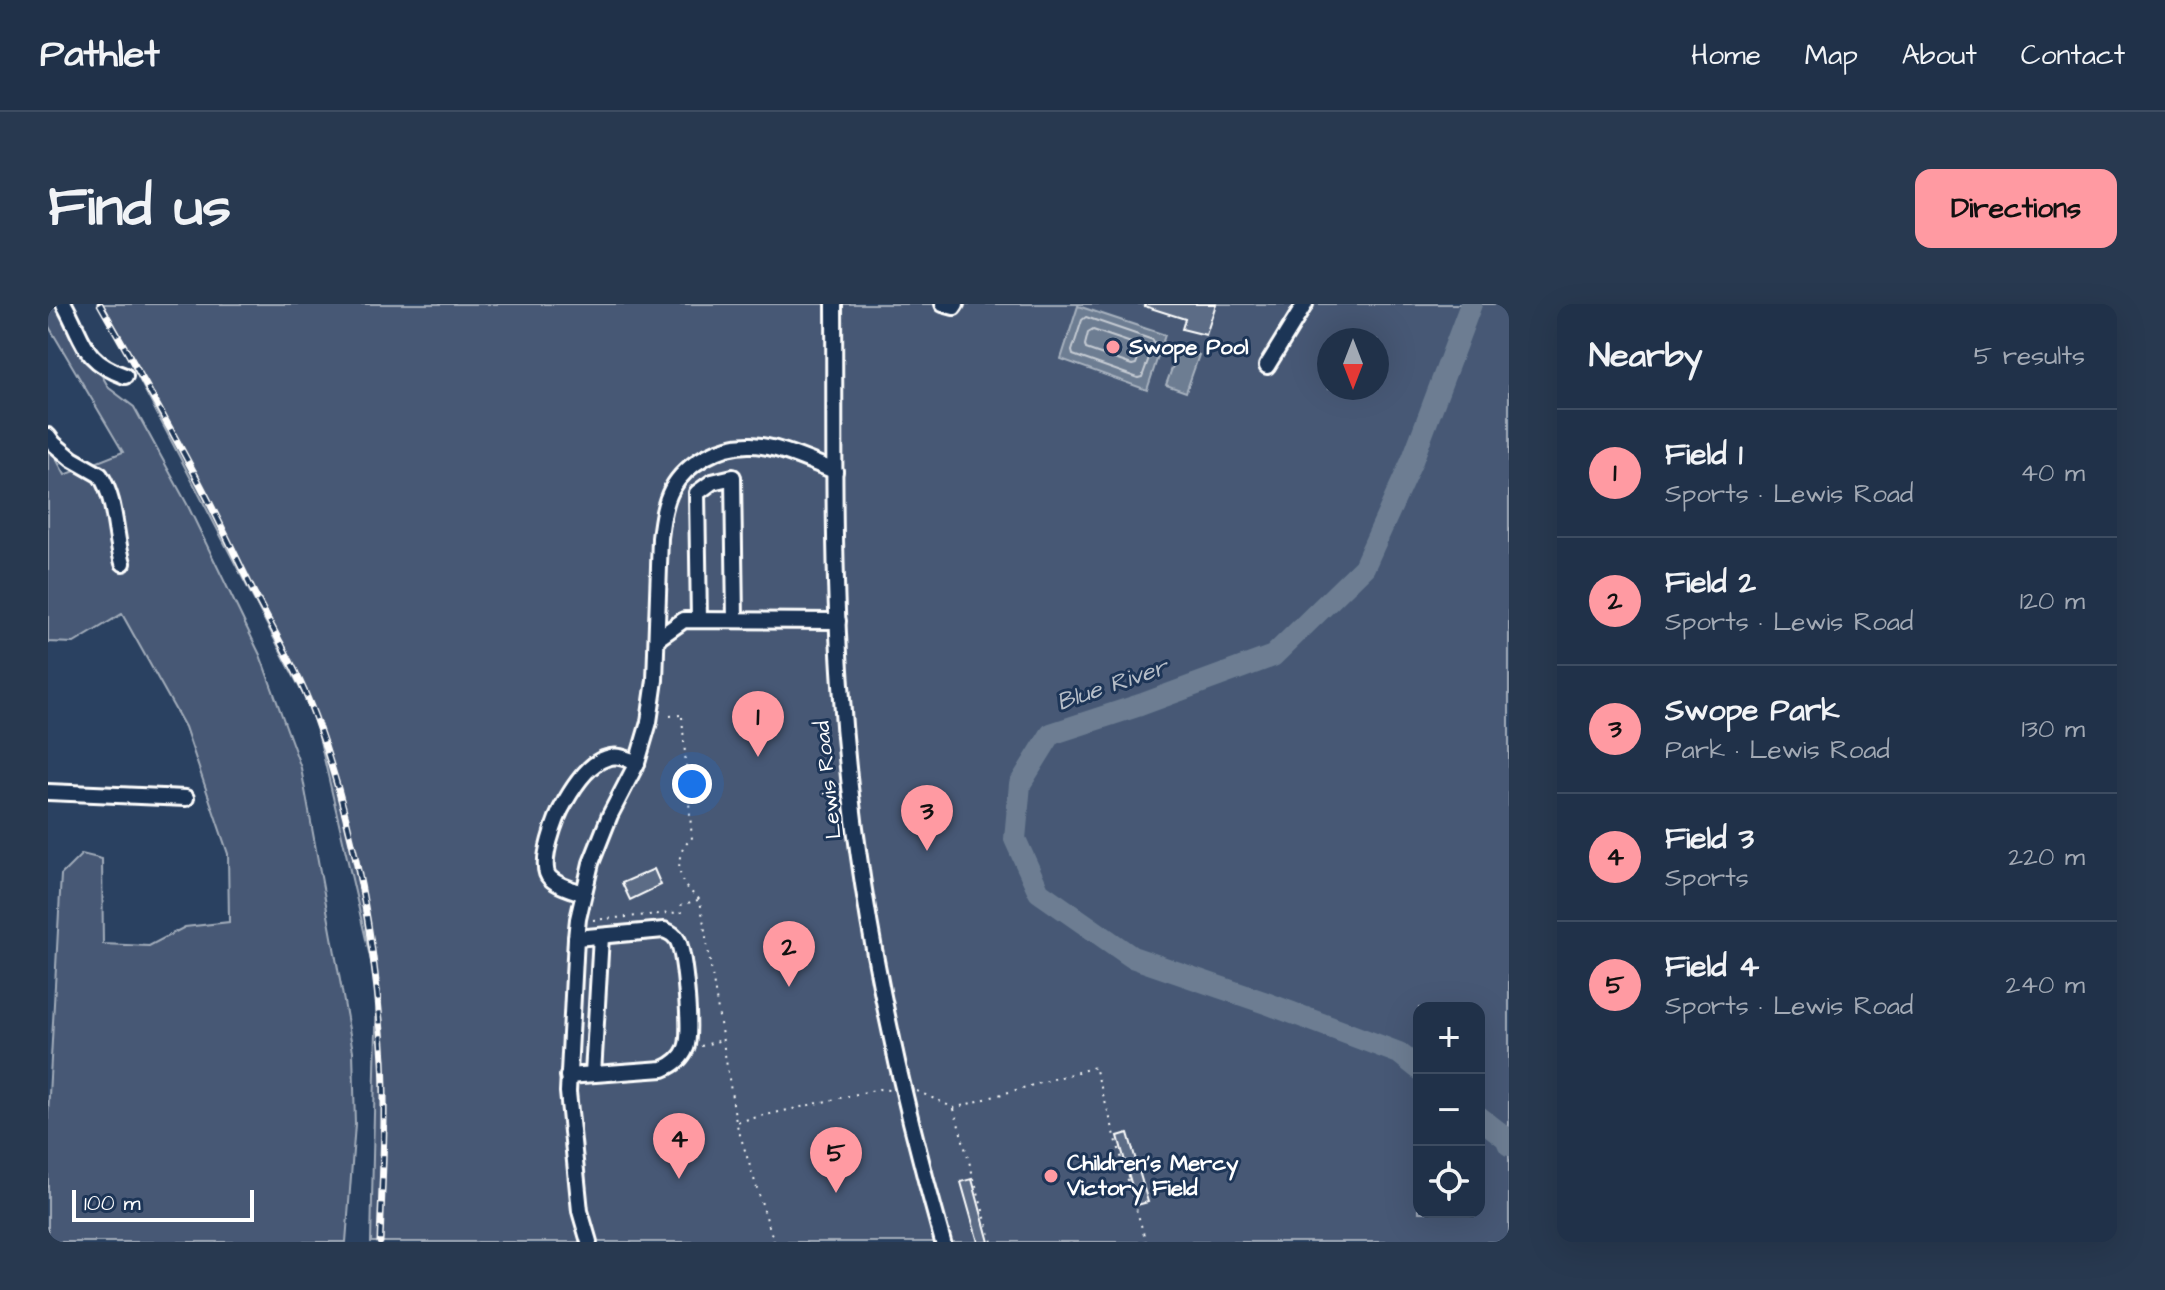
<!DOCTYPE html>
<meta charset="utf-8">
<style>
:root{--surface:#203149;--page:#283950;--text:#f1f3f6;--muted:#a2a9b4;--line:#3d4c61;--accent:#ff9aa2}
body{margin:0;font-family:"Architects Daughter",sans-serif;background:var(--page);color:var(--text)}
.controls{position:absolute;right:24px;bottom:24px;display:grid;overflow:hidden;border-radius:16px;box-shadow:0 8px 32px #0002}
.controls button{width:72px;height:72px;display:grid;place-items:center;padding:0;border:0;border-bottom:2px solid var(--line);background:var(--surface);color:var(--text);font:40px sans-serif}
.compass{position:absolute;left:1269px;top:24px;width:72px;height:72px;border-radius:50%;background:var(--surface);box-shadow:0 8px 32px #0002;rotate:180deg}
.scale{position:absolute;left:24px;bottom:20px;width:182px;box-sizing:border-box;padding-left:8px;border:4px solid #fff;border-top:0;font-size:22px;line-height:28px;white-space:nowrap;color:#fff;-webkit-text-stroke:6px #1d3557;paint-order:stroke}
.you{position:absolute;left:644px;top:480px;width:28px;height:28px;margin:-20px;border:6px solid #fff;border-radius:50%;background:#1a73e8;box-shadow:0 0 0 12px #1a73e833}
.badge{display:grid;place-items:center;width:52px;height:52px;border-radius:50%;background:var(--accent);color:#111;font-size:26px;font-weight:700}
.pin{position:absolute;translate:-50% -66px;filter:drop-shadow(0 2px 4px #0008)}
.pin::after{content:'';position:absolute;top:42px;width:28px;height:24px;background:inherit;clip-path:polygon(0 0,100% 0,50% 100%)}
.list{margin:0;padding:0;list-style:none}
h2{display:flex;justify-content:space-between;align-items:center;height:104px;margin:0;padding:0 32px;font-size:34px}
h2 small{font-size:26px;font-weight:400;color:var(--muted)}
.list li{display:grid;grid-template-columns:52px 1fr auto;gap:24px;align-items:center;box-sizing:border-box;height:128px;padding:0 32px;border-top:2px solid var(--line)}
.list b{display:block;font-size:30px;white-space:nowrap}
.list p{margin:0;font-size:26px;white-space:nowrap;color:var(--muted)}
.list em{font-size:26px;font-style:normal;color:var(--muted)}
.icon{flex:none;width:44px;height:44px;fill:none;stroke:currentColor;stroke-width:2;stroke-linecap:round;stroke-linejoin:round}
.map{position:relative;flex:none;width:1461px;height:938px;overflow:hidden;border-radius:16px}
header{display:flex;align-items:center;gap:48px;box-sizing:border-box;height:112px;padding:0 40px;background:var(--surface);border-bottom:2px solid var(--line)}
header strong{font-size:38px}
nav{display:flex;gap:44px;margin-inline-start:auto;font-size:28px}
.intro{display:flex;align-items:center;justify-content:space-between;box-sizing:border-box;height:192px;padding:0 48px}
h1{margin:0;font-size:56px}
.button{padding:20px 36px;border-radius:16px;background:var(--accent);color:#111;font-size:28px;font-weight:700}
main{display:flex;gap:48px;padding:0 48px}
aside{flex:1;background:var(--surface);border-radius:16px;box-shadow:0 8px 32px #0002}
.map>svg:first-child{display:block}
</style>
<header>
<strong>Pathlet</strong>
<nav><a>Home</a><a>Map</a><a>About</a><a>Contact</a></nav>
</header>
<div class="intro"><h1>Find us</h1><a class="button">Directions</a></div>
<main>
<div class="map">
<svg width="1461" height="938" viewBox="0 0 1461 938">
<rect width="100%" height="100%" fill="#2a4161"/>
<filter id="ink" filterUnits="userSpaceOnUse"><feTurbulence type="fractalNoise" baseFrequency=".0125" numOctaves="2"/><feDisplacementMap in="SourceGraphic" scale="16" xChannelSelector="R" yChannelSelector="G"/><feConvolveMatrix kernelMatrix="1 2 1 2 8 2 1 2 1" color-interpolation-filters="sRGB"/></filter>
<g filter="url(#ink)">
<g fill="#465975" stroke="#a2acba" stroke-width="2" fill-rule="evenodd">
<polygon points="0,0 13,0 61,84 86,103 139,200 212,351 253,464 305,747 307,820 298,938 0,938 0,810 13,571 34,550 54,555 55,640 101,642 137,623 181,618 180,550 137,423 74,310 26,339 0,338 0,140 17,171 75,148 0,21"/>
<path d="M52,0h1409v938h-1138l6,-255 -63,-272zM1281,36h48v48h-48zM1371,704h60v204h-60z"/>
</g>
<g fill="#6d7d92" stroke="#a7b1be" stroke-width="2">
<polygon points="1030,2 1117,31 1099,86 1013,55"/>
<polygon points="1131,45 1151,51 1138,88 1118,81"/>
</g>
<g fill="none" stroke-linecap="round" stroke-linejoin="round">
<g stroke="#c5cbd3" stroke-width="2">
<polygon points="1038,13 1105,36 1106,40 1094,73 1090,74 1025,51 1024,47 1034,16"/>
<polygon points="1045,26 1092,42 1093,46 1088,60 1084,61 1038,45 1037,41 1040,29"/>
</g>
<g stroke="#6d7d92" stroke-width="22">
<polyline points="1371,765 1351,749 1218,699 1084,653 991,588 967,535 972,480 1003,430 1092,401 1225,352 1316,263 1364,157 1423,0"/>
<polyline points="1431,813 1458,834 1461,841"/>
</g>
</g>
<g fill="#5b6c86" stroke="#fff" stroke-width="2">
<polygon points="1097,0 1168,0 1158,31 1134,25 1137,15 1096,2"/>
<polygon points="606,565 613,581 582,596 574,579"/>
<polygon points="1080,829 1100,898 1089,901 1070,832"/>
<polygon points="924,875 941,938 930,938 913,878"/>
</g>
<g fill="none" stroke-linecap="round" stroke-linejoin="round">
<defs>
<g id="minor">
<path d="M16,0c21,37 17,56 61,72"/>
<path d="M786,0c1,127 -2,254 7,381 12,189 50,375 102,557"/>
<polyline points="895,0 906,3 908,0"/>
<polyline points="1219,62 1257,0"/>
<path d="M0,132l6,8 18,15 28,16c17,26 14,59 23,88"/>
<polyline points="651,316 649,189 664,178 685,173 687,316"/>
<polyline points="609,335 636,316 790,317"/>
<polyline points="0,488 138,494"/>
<path d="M535,589c-10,-3 -25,-7 -33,-15 -13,-12 7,-63 15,-76 9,-16 24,-39 42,-44 11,-4 20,1 30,5"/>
<polyline points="545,770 553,632"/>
<path d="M520,772l95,-7c10,-4 19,-11 23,-21 6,-14 -1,-92 -8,-107 -3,-6 -8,-9 -14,-11l-88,8"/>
<path d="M541,938l-9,-31 -12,-119 8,-154 2,-19 13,-56 19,-48 27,-52 12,-41 6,-42 5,-142c2,-16 4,-34 12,-49 14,-26 49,-45 79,-44 28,1 58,16 84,26"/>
</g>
</defs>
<use href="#minor" stroke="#fff" stroke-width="20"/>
<g stroke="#fff" stroke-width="2" stroke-dasharray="2 6" stroke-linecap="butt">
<polyline points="622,412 633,411"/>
<path d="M634,413l10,122c-15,9 -16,32 -7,47 4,5 10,9 15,14l36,222"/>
<polyline points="545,616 634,608 633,601 650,596"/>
<polyline points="653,742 674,736"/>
<polyline points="869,787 906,804 1047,763 1098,938"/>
<polyline points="906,805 944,938"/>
<polyline points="726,938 688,818 831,785 841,786"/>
</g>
<use href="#minor" stroke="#1d3557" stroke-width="14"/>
<defs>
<path id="rail" d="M52,0c34,60 68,119 100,180 18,34 34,69 51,103 22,43 47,84 64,130 40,111 61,226 68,343 3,60 -1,122 -3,182"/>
</defs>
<use href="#rail" stroke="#fff" stroke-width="7"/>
<use href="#rail" stroke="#1d3557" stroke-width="4" stroke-dasharray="12" stroke-linecap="butt"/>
</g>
</g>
<g fill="#ff9aa2" stroke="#1d3557" stroke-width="3">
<circle cx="1065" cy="43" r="8"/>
<circle cx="1003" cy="872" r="8"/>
</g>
<g text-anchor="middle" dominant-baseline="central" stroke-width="6" stroke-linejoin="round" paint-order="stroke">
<g font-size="22" font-weight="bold" fill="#fff" stroke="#1d3557" text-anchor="start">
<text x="1081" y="43">Swope Pool</text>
<text x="1019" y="859">Children's Mercy<tspan x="1019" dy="25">Victory Field</tspan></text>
</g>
<g font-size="22" fill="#fff" stroke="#1d3557">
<text transform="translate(780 476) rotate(-96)">Lewis Road</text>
</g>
<g font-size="24" font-style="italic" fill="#b6bec8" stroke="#1d3557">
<text transform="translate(1064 381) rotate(-19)">Blue River</text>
</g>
</g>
</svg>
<div class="controls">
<button>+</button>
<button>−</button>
<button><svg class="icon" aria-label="locate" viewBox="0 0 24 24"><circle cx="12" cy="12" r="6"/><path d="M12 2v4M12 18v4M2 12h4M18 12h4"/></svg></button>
</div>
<svg class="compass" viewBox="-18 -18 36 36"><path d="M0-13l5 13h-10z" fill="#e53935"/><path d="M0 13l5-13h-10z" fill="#a2a9b4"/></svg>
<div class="scale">100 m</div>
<div class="you"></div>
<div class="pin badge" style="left:710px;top:453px">1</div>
<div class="pin badge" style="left:741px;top:683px">2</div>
<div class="pin badge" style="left:879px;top:547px">3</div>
<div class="pin badge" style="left:631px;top:875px">4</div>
<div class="pin badge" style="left:788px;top:889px">5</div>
</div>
<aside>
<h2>Nearby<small>5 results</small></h2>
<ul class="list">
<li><span class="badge">1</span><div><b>Field 1</b><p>Sports · Lewis Road</p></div><em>40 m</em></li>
<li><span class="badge">2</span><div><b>Field 2</b><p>Sports · Lewis Road</p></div><em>120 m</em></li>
<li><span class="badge">3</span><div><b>Swope Park</b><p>Park · Lewis Road</p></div><em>130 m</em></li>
<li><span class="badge">4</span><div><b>Field 3</b><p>Sports</p></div><em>220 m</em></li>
<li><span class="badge">5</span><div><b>Field 4</b><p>Sports · Lewis Road</p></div><em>240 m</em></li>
</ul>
</aside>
</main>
